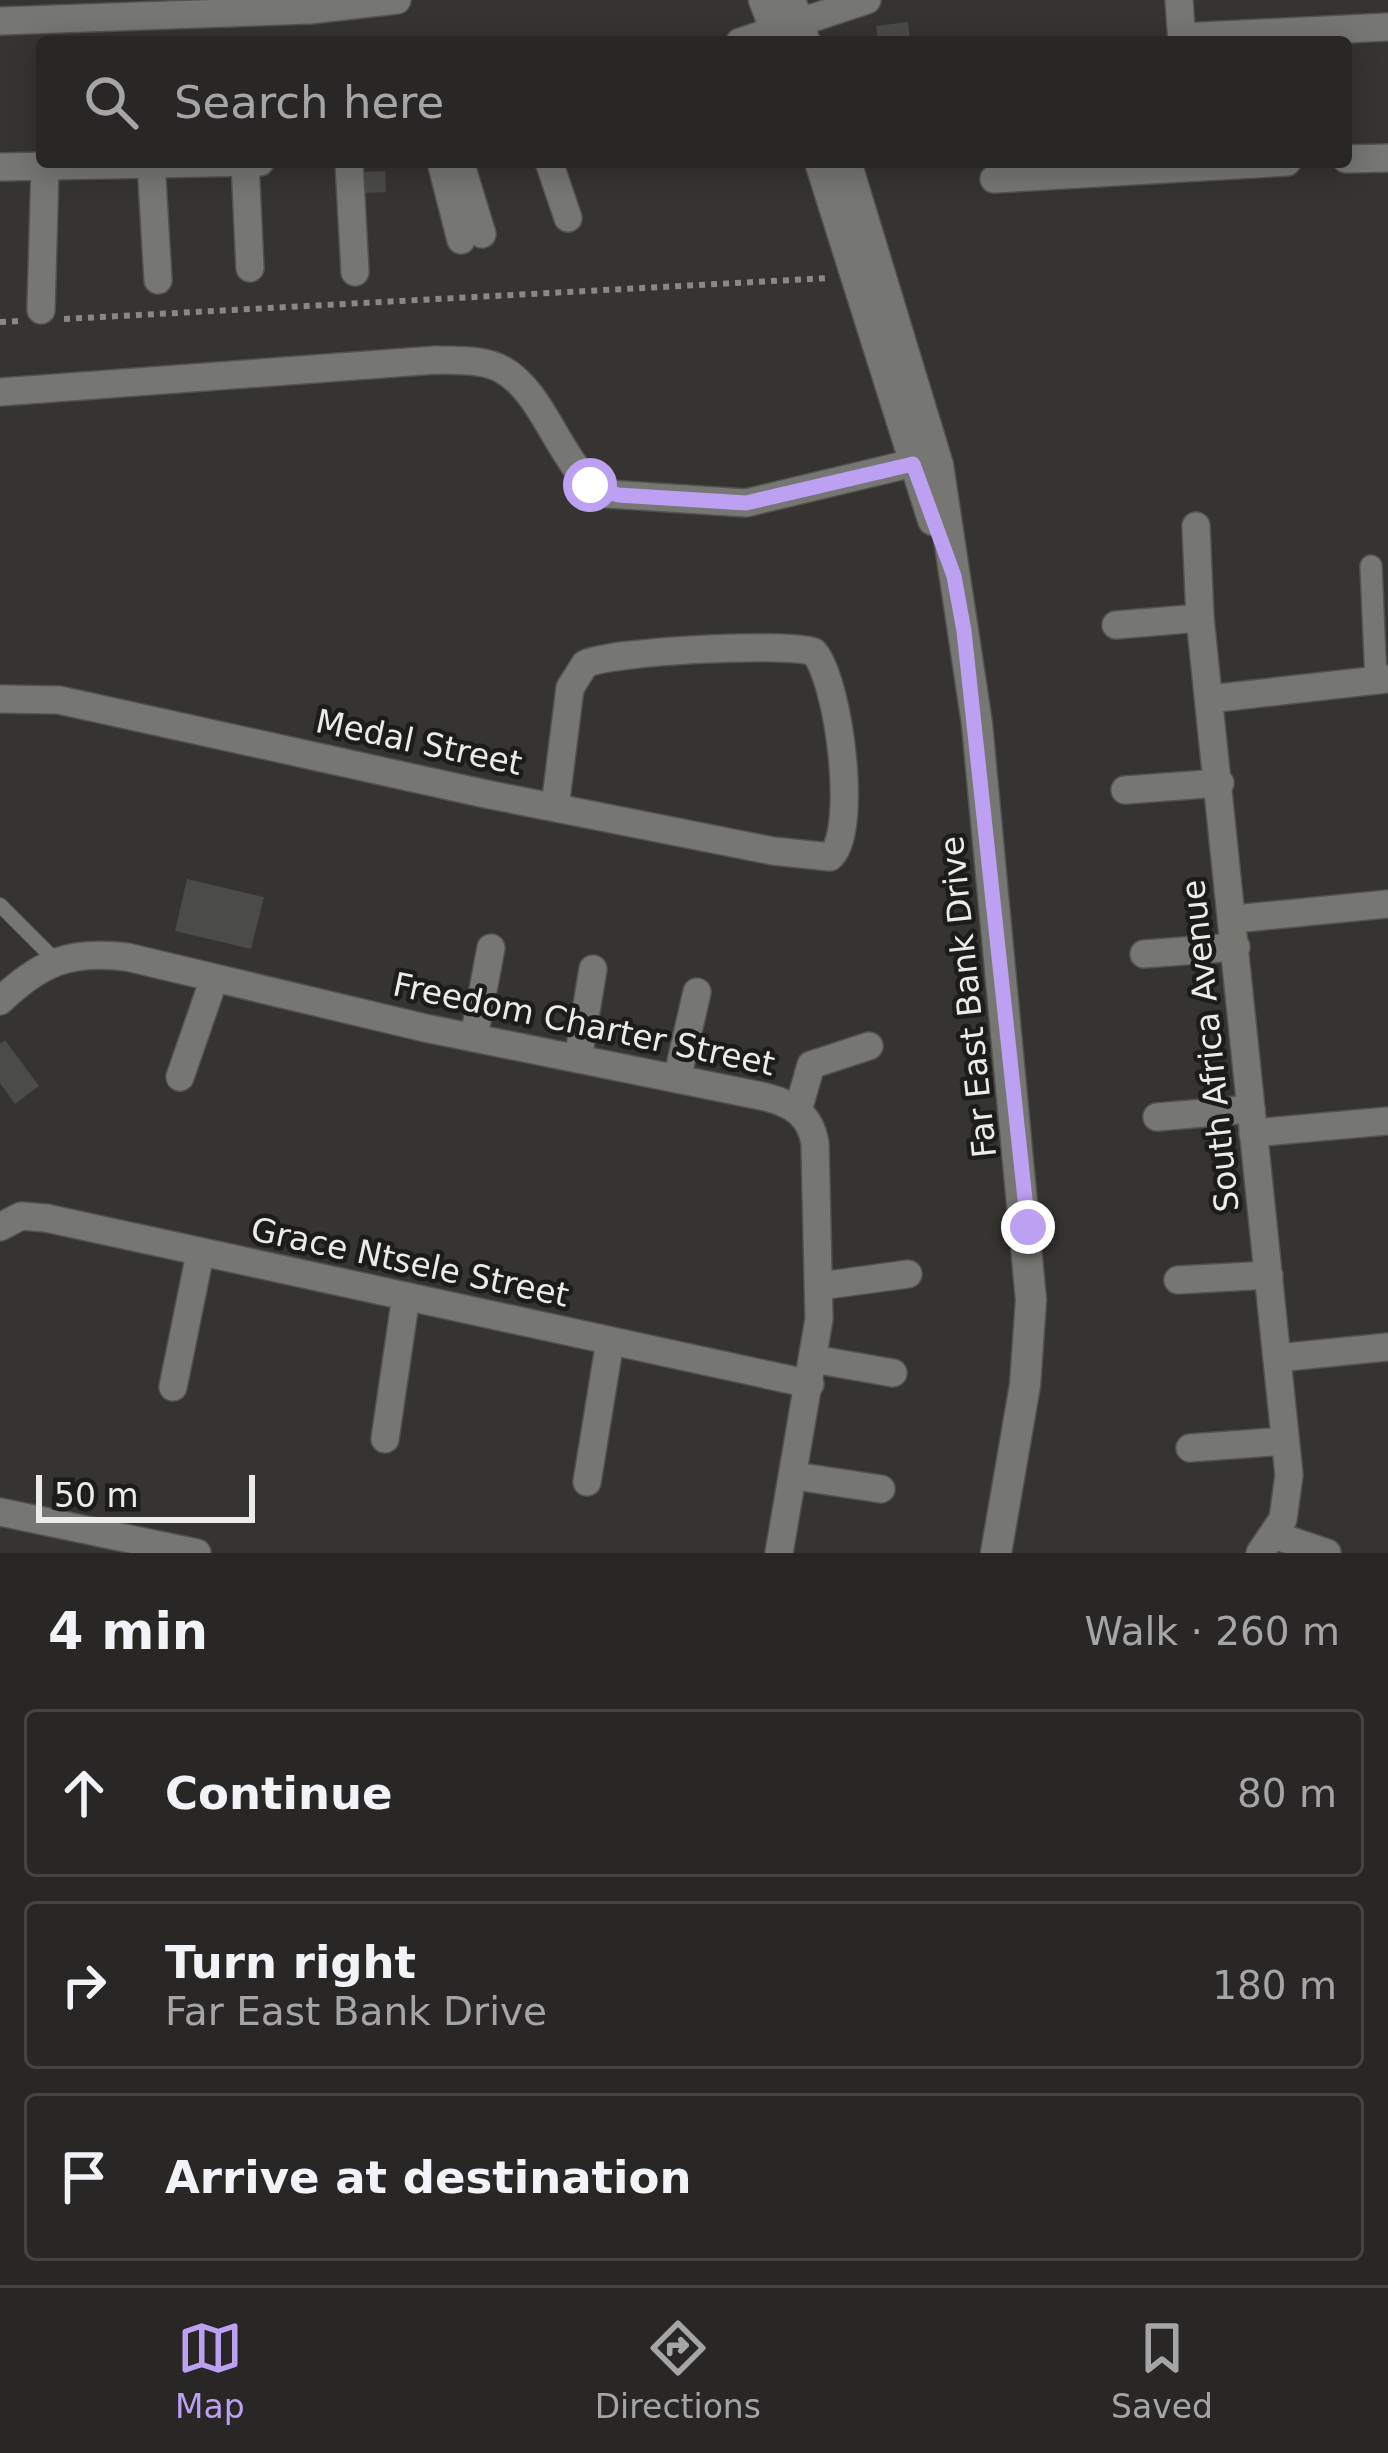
<!DOCTYPE html>
<meta charset="utf-8">
<style>
:root{--surface:#282725;--page:#343332;--text:#f1f3f6;--muted:#a5a5a7;--line:#444442;--accent:#bca0f2}
body{margin:0;font-family:"DejaVu Sans",sans-serif;background:var(--page);color:var(--text)}
.scale{position:absolute;left:36px;bottom:30px;width:219px;box-sizing:border-box;padding-left:12px;border:6px solid #ebebe9;border-top:0;font-size:33px;line-height:42px;white-space:nowrap;color:#ebebe9;-webkit-text-stroke:9px #1c1c1a;paint-order:stroke}
.stop{position:absolute;width:36px;height:36px;margin:-27px;border:9px solid #bca0f2;border-radius:50%;background:#fff}
.stop.end{background:#bca0f2;border-color:#fff;box-shadow:0 3px 12px #0008}
.list{margin:0;padding:0;list-style:none}
h2{display:flex;justify-content:space-between;align-items:center;height:156px;margin:0;padding:0 48px;font-size:51px}
h2 small{font-size:39px;font-weight:400;color:var(--muted)}
.list li{display:grid;grid-template-columns:78px 1fr auto;gap:36px;align-items:center;box-sizing:border-box;height:168px;margin:0 24px 24px;padding:0 24px;border:3px solid var(--line);border-radius:12px}
.list b{display:block;font-size:45px;white-space:nowrap}
.list p{margin:0;font-size:39px;white-space:nowrap;color:var(--muted)}
.list em{font-size:39px;font-style:normal;color:var(--muted)}
.icon{flex:none;width:66px;height:66px;fill:none;stroke:currentColor;stroke-width:2;stroke-linecap:round;stroke-linejoin:round}
.map{position:relative;flex:none;width:1388px;height:1553px;overflow:hidden}
.search{position:absolute;background:var(--surface);box-shadow:0 6px 30px #0003;left:36px;right:36px;top:36px;height:132px;display:flex;align-items:center;gap:30px;box-sizing:border-box;padding:0 42px;border-radius:12px;color:var(--muted);font-size:45px}
.sheet{height:732px;background:var(--surface)}
nav{display:flex;justify-content:space-around;align-items:center;box-sizing:border-box;height:168px;border-top:3px solid var(--line);background:var(--surface);font-size:33px;color:var(--muted)}
nav a{display:grid;justify-items:center;gap:6px}
nav .on{color:var(--accent)}
.map>svg:first-child{display:block}
</style>
<div class="map">
<svg width="1388" height="1553" viewBox="0 0 1388 1553">
<rect width="100%" height="100%" fill="#353431"/>
<g fill="#4b4b47">
<polygon points="908,22 910,42 878,42 876,26"/>
<polygon points="385,171 386,192 362,193 361,172"/>
<polygon points="187,879 264,897 251,949 175,931"/>
<polygon points="5,1040 39,1086 15,1104 0,1083 0,1044"/>
</g>
<g fill="none" stroke-linecap="round" stroke-linejoin="round">
<defs>
<polyline id="service" points="0,905 54,959"/>
<polyline id="pedestrian" points="1371,566 1376,680"/>
<g id="minor">
<polyline points="1179,0 1182,42"/>
<polyline points="0,21 310,10 397,0"/>
<polyline points="1182,37 1388,27"/>
<polyline points="740,42 867,0"/>
<polyline points="1346,159 1388,158"/>
<polyline points="349,162 355,272"/>
<polyline points="441,162 461,240"/>
<polyline points="460,162 482,234"/>
<polyline points="549,162 568,218"/>
<polyline points="151,163 158,280"/>
<polyline points="245,163 250,268"/>
<polyline points="0,167 260,162"/>
<polyline points="994,179 1287,162"/>
<polyline points="41,310 45,168"/>
<path d="M0,392l436,-32c22,1 48,-1 67,10 45,25 60,108 105,124l138,9 167,-40"/>
<polyline points="1196,526 1200,618 1289,1475 1283,1519 1260,1553"/>
<polyline points="1116,625 1200,618"/>
<path d="M0,699l59,1 427,94 287,57 57,6c29,-25 9,-176 -16,-205 -29,-10 -201,-1 -229,12l-15,24 -15,119"/>
<polyline points="1209,699 1388,679"/>
<polyline points="1125,790 1220,783"/>
<polyline points="1234,919 1388,904"/>
<polyline points="1144,954 1236,947"/>
<path d="M0,1001c41,-39 70,-51 127,-44l298,71 341,69c27,7 44,18 49,46l4,176 -40,234"/>
<polyline points="474,1037 491,948"/>
<polyline points="578,1059 593,969"/>
<polyline points="180,1077 214,979"/>
<polyline points="677,1079 697,992"/>
<polyline points="798,1110 811,1065 869,1046"/>
<polyline points="1157,1117 1251,1109"/>
<polyline points="1253,1133 1388,1121"/>
<polyline points="0,1227 21,1216 46,1218 810,1384"/>
<polyline points="1178,1280 1269,1275"/>
<polyline points="820,1286 908,1274"/>
<polyline points="1277,1358 1388,1347"/>
<polyline points="813,1359 893,1373"/>
<polyline points="173,1387 200,1254"/>
<polyline points="385,1439 406,1296"/>
<polyline points="1190,1448 1285,1441"/>
<polyline points="795,1476 881,1489"/>
<polyline points="587,1482 610,1341"/>
<polyline points="0,1512 197,1553"/>
<polyline points="1274,1535 1327,1553"/>
</g>
<g id="tertiary">
<polyline points="764,0 780,42"/>
<polyline points="790,0 805,42"/>
<polyline points="820,162 933,520"/>
<polyline points="846,162 938,465 977,724 1031,1300 1025,1385 996,1553"/>
</g>
</defs>
<use href="#service" stroke="#52524f" stroke-width="16"/>
<use href="#pedestrian" stroke="#52524f" stroke-width="24"/>
<use href="#minor" stroke="#52524f" stroke-width="30"/>
<use href="#tertiary" stroke="#52524f" stroke-width="33"/>
<g stroke="#898886" stroke-width="6" stroke-dasharray="6 6" stroke-linecap="butt">
<polyline points="64,319 829,278"/>
<polyline points="0,322 20,321"/>
</g>
<use href="#service" stroke="#767672" stroke-width="14"/>
<use href="#pedestrian" stroke="#767672" stroke-width="21"/>
<use href="#minor" stroke="#767672" stroke-width="27"/>
<use href="#tertiary" stroke="#767672" stroke-width="30"/>
</g>
<g fill="none" stroke-linecap="round" stroke-linejoin="round">
<polyline stroke="#bca0f2" stroke-width="15" points="590,485 618,495 746,503 913,464 954,576 964,631 1028,1227"/>
</g>
<g text-anchor="middle" dominant-baseline="central" stroke-width="9" stroke-linejoin="round" paint-order="stroke">
<g font-size="33" fill="#ebebe9" stroke="#1c1c1a">
<text transform="translate(419 742) rotate(12)">Medal Street</text>
<text transform="translate(968 997) rotate(-96)">Far East Bank Drive</text>
<text transform="translate(584 1024) rotate(12)">Freedom Charter Street</text>
<text transform="translate(1210 1046) rotate(-96)">South Africa Avenue</text>
<text transform="translate(410 1262) rotate(12)">Grace Ntsele Street</text>
</g>
</g>
</svg>
<div class="scale">50 m</div>
<div class="stop" style="left:590px;top:485px"></div>
<div class="stop end" style="left:1028px;top:1227px"></div>
<div class="search"><svg class="icon" aria-label="search" viewBox="0 0 24 24"><circle cx="10" cy="10" r="6"/><path d="M15 15l6 6"/></svg>Search here</div>
</div>
<section class="sheet">
<h2>4 min<small>Walk · 260 m</small></h2>
<ul class="list">
<li><svg class="icon" aria-label="ahead" viewBox="0 0 24 24"><path d="M12 20V5M6 11l6-6 6 6"/></svg><div><b>Continue</b></div><em>80 m</em></li>
<li><svg class="icon" aria-label="right" viewBox="0 0 24 24"><path d="M7 20v-9h11M14 6l5 5-5 5"/></svg><div><b>Turn right</b><p>Far East Bank Drive</p></div><em>180 m</em></li>
<li><svg class="icon" aria-label="arrive" viewBox="0 0 24 24"><path d="M6 21V4h12l-3 4 3 4H6"/></svg><div><b>Arrive at destination</b></div></li>
</ul>
</section>
<nav>
<a class="on"><svg class="icon" aria-label="map" viewBox="0 0 24 24"><path d="M3 6l6-2 6 2 6-2v14l-6 2-6-2-6 2zM9 4v14M15 6v14"/></svg>Map</a>
<a><svg class="icon" aria-label="directions" viewBox="0 0 24 24"><path d="M12 3l9 9-9 9-9-9zM9 14v-3h6M13 9l2 2-2 2"/></svg>Directions</a>
<a><svg class="icon" aria-label="saved" viewBox="0 0 24 24"><path d="M7 4h10v16l-5-4-5 4z"/></svg>Saved</a>
</nav>
